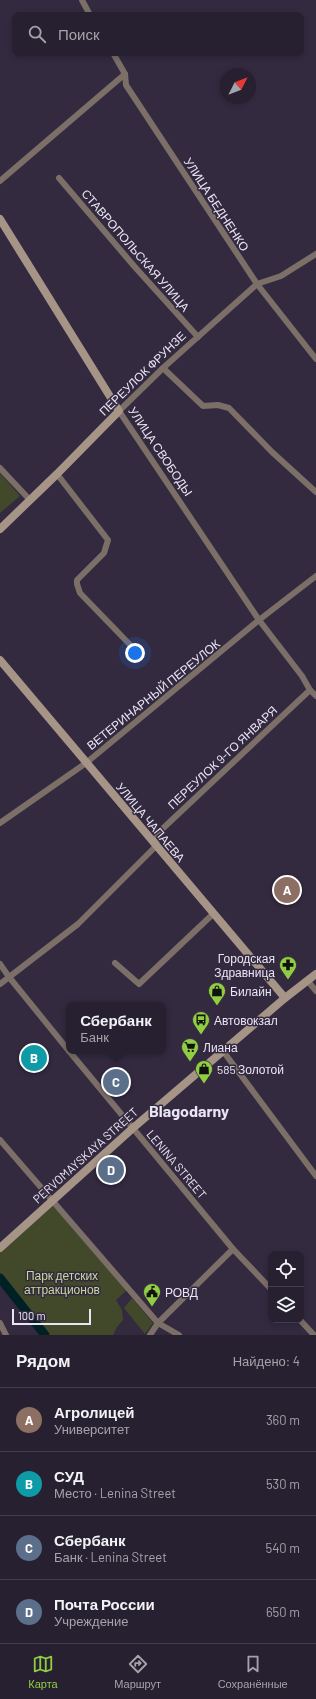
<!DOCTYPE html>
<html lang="ru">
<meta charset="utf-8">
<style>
:root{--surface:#262030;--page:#2e2838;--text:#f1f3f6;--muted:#a4a3ab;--line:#423e4c;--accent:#90cd40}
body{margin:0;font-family:Barlow,sans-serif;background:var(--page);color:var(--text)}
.controls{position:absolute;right:12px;bottom:12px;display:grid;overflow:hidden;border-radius:8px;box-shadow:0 2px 6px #0003}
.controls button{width:36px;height:36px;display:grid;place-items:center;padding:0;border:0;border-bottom:1px solid var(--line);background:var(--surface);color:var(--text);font:20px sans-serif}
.compass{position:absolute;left:220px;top:68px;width:36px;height:36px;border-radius:50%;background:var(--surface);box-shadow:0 2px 6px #0003;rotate:48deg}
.scale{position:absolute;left:12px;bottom:10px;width:79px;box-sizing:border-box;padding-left:4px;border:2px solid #eae5f4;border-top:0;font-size:11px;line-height:14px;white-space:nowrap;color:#eae5f4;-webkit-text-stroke:3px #332a40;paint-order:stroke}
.you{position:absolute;left:135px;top:653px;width:14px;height:14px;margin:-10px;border:3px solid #fff;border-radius:50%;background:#1a73e8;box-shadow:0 0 0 6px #1a73e833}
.badge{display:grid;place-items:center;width:26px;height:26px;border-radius:50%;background:var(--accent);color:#fff;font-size:13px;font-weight:700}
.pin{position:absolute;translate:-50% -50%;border:2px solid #fff;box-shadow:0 1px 4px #0006}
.popup{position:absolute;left:66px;top:1002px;width:100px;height:52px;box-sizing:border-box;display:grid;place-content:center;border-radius:8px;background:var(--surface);filter:drop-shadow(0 1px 3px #0005);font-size:13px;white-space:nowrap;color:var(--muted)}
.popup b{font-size:15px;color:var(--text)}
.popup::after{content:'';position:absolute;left:50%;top:100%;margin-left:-8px;border:8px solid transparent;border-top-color:var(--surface)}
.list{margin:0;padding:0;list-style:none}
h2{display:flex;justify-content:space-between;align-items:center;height:52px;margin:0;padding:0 16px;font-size:17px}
h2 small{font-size:13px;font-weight:400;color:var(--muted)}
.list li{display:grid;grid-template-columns:26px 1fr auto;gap:12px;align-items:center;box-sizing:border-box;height:64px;padding:0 16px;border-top:1px solid var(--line)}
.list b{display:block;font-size:15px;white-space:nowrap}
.list p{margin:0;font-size:13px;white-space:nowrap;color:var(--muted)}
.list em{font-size:13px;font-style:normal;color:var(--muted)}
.icon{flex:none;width:22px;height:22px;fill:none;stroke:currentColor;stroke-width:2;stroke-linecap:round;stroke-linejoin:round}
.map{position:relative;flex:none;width:316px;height:1335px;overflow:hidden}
.search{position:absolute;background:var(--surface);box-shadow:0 2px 6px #0003;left:12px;right:12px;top:12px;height:44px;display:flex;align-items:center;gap:10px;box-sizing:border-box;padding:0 14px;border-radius:8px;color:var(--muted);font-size:15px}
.sheet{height:308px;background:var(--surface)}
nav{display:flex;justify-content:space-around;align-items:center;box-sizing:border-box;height:56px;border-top:1px solid var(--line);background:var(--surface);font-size:11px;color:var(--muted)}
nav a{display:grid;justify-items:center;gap:2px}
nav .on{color:var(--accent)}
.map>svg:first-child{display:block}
</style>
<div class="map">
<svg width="316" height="1335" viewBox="0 0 316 1335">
<rect width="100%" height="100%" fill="#332a40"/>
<g fill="#41492a">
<polygon points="0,473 20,496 0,513"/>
<polygon points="51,1203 127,1290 116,1300 122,1310 123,1320 117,1327 113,1335 49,1335 0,1275 0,1253"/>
<polygon points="132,1298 153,1323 145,1334 124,1308"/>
</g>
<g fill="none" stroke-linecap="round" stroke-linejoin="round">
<polyline stroke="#002124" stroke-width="9" points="0,1278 45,1335"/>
<g stroke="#7b6f68" stroke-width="6">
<polyline points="82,0 90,15"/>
<polyline points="113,53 125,74 126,85 257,284 316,359"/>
<polyline points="59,178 134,266 198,337"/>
<polyline points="0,181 125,74"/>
<polyline points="316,254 281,276 257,284 163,368 119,411 259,620 302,676 310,690 316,696"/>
<polyline points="163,368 203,406 218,405 229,408 272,452 316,492"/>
<polyline points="0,468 30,500"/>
<polyline points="57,474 108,540 104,553 77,580 77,584 80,593 139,654"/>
<polyline points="0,823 86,763 259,620 316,576"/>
<polyline points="115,963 139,984 213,914"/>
<polyline points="0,964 9,977 69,1051"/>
<polyline points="307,980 316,991"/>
<polyline points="0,984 78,924 156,846 157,834 310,690"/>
<polyline points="69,1051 233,1249 271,1289"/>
<polyline points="223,1051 316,1176"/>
<polyline points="0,1140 158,1323 179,1335"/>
<polyline points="300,1320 314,1335"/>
<polyline points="0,1323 6,1335"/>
<polyline points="150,1335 158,1323 233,1249"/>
</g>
<g stroke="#a69487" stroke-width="8">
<polyline points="0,219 119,411 57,474 0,529"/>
<polyline points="0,660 285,998"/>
<polyline points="0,1248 133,1128 285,998 316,974"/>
</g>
</g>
<defs>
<symbol id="pharmacy-pin" viewBox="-11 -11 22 30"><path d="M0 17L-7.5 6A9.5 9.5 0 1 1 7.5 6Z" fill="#90cd40" stroke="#332a40"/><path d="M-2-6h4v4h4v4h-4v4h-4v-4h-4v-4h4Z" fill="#111"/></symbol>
<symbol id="shop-pin" viewBox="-11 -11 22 30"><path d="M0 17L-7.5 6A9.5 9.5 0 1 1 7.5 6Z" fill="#90cd40" stroke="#332a40"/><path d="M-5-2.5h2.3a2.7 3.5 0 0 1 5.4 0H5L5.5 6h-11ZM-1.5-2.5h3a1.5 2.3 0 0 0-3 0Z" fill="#111"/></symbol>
<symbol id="bus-pin" viewBox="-11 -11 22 30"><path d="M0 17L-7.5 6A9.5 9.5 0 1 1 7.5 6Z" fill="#90cd40" stroke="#332a40"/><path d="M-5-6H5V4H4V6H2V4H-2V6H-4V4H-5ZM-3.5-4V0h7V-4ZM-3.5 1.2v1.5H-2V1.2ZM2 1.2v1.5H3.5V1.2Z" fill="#111"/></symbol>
<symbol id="supermarket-pin" viewBox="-11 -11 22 30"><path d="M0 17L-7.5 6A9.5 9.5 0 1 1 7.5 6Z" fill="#90cd40" stroke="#332a40"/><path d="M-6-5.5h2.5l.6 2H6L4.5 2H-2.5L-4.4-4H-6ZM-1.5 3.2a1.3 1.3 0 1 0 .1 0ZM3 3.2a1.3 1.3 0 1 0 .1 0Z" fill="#111"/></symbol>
<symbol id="civic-pin" viewBox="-11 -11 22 30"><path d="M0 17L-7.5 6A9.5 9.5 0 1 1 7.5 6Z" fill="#90cd40" stroke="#332a40"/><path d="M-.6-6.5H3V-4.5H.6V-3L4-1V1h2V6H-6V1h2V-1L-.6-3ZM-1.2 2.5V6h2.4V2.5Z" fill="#111"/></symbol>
</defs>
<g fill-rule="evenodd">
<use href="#pharmacy-pin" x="278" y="955" width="20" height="27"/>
<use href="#shop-pin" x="207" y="981" width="20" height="27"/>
<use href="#bus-pin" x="191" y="1010" width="20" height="27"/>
<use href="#supermarket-pin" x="180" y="1037" width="20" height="27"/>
<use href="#shop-pin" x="194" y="1059" width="20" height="27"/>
<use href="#civic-pin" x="142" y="1282" width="20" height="27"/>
</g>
<g text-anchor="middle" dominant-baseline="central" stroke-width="3" stroke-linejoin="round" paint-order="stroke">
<g font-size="12" fill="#eae5f4" stroke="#332a40">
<text transform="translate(217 204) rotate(57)">УЛИЦА БЕДНЕНКО</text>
<text transform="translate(136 250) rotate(49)">СТАВРОПОЛЬСКАЯ УЛИЦА</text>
<text transform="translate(142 373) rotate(-44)">ПЕРЕУЛОК ФРУНЗЕ</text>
<text transform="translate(161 451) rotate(56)">УЛИЦА СВОБОДЫ</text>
<text transform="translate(153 694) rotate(-39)">ВЕТЕРИНАРНЫЙ ПЕРЕУЛОК</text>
<text transform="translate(222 757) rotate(-43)">ПЕРЕУЛОК 9-ГО ЯНВАРЯ</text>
<text transform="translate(151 822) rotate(50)">УЛИЦА ЧАПАЕВА</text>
<text transform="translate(85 1155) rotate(-42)">PERVOMAYSKAYA STREET</text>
<text transform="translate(177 1164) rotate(50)">LENINA STREET</text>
</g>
<g font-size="12" fill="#eae5f4" stroke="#332a40" text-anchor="start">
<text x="275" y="958" text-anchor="end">Городская<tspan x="275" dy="14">Здравница</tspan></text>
<text x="230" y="991">Билайн</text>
<text x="214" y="1020">Автовокзал</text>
<text x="203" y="1047">Лиана</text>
<text x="217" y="1069">585 Золотой</text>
<text x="165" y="1292">РОВД</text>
</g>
<g font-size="12" fill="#c8d89c" stroke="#332a40">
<text x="62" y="1275">Парк детских<tspan x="62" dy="14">аттракционов</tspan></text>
</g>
<g font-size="16" font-weight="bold" fill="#eae5f4" stroke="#332a40">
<text x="189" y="1110">Blagodarny</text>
</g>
</g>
</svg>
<div class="controls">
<button><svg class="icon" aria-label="locate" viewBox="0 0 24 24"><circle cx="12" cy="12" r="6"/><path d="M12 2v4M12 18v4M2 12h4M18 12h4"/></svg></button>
<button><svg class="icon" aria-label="layers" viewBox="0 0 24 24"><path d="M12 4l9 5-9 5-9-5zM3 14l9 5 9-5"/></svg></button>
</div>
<svg class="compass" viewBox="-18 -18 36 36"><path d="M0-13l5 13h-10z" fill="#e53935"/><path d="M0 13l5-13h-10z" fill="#a4a3ab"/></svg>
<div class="scale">100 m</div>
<div class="you"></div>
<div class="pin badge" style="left:287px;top:890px;background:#8d6e63">A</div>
<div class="pin badge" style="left:34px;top:1058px;background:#0f9aa8">B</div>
<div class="pin badge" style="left:116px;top:1082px;background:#5c6f8a">C</div>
<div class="popup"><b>Сбербанк</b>Банк</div>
<div class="pin badge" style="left:111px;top:1170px;background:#5c6f8a">D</div>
<div class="search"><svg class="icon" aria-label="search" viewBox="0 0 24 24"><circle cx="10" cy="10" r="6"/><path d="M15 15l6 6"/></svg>Поиск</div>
</div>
<section class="sheet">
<h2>Рядом<small>Найдено: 4</small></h2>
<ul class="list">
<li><span class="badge" style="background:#8d6e63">A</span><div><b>Агролицей</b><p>Университет</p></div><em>360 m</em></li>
<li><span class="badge" style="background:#0f9aa8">B</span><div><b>СУД</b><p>Место · Lenina Street</p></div><em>530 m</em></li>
<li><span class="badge" style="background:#5c6f8a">C</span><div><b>Сбербанк</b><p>Банк · Lenina Street</p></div><em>540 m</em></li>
<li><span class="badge" style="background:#5c6f8a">D</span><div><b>Почта России</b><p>Учреждение</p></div><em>650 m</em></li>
</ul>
</section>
<nav>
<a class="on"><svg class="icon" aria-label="map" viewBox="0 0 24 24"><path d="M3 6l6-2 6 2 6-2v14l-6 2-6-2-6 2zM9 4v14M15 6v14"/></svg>Карта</a>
<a><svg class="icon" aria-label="directions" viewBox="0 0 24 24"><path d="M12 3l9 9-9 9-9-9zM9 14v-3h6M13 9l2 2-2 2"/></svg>Маршрут</a>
<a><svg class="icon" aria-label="saved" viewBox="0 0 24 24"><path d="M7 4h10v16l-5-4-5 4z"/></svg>Сохранённые</a>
</nav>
